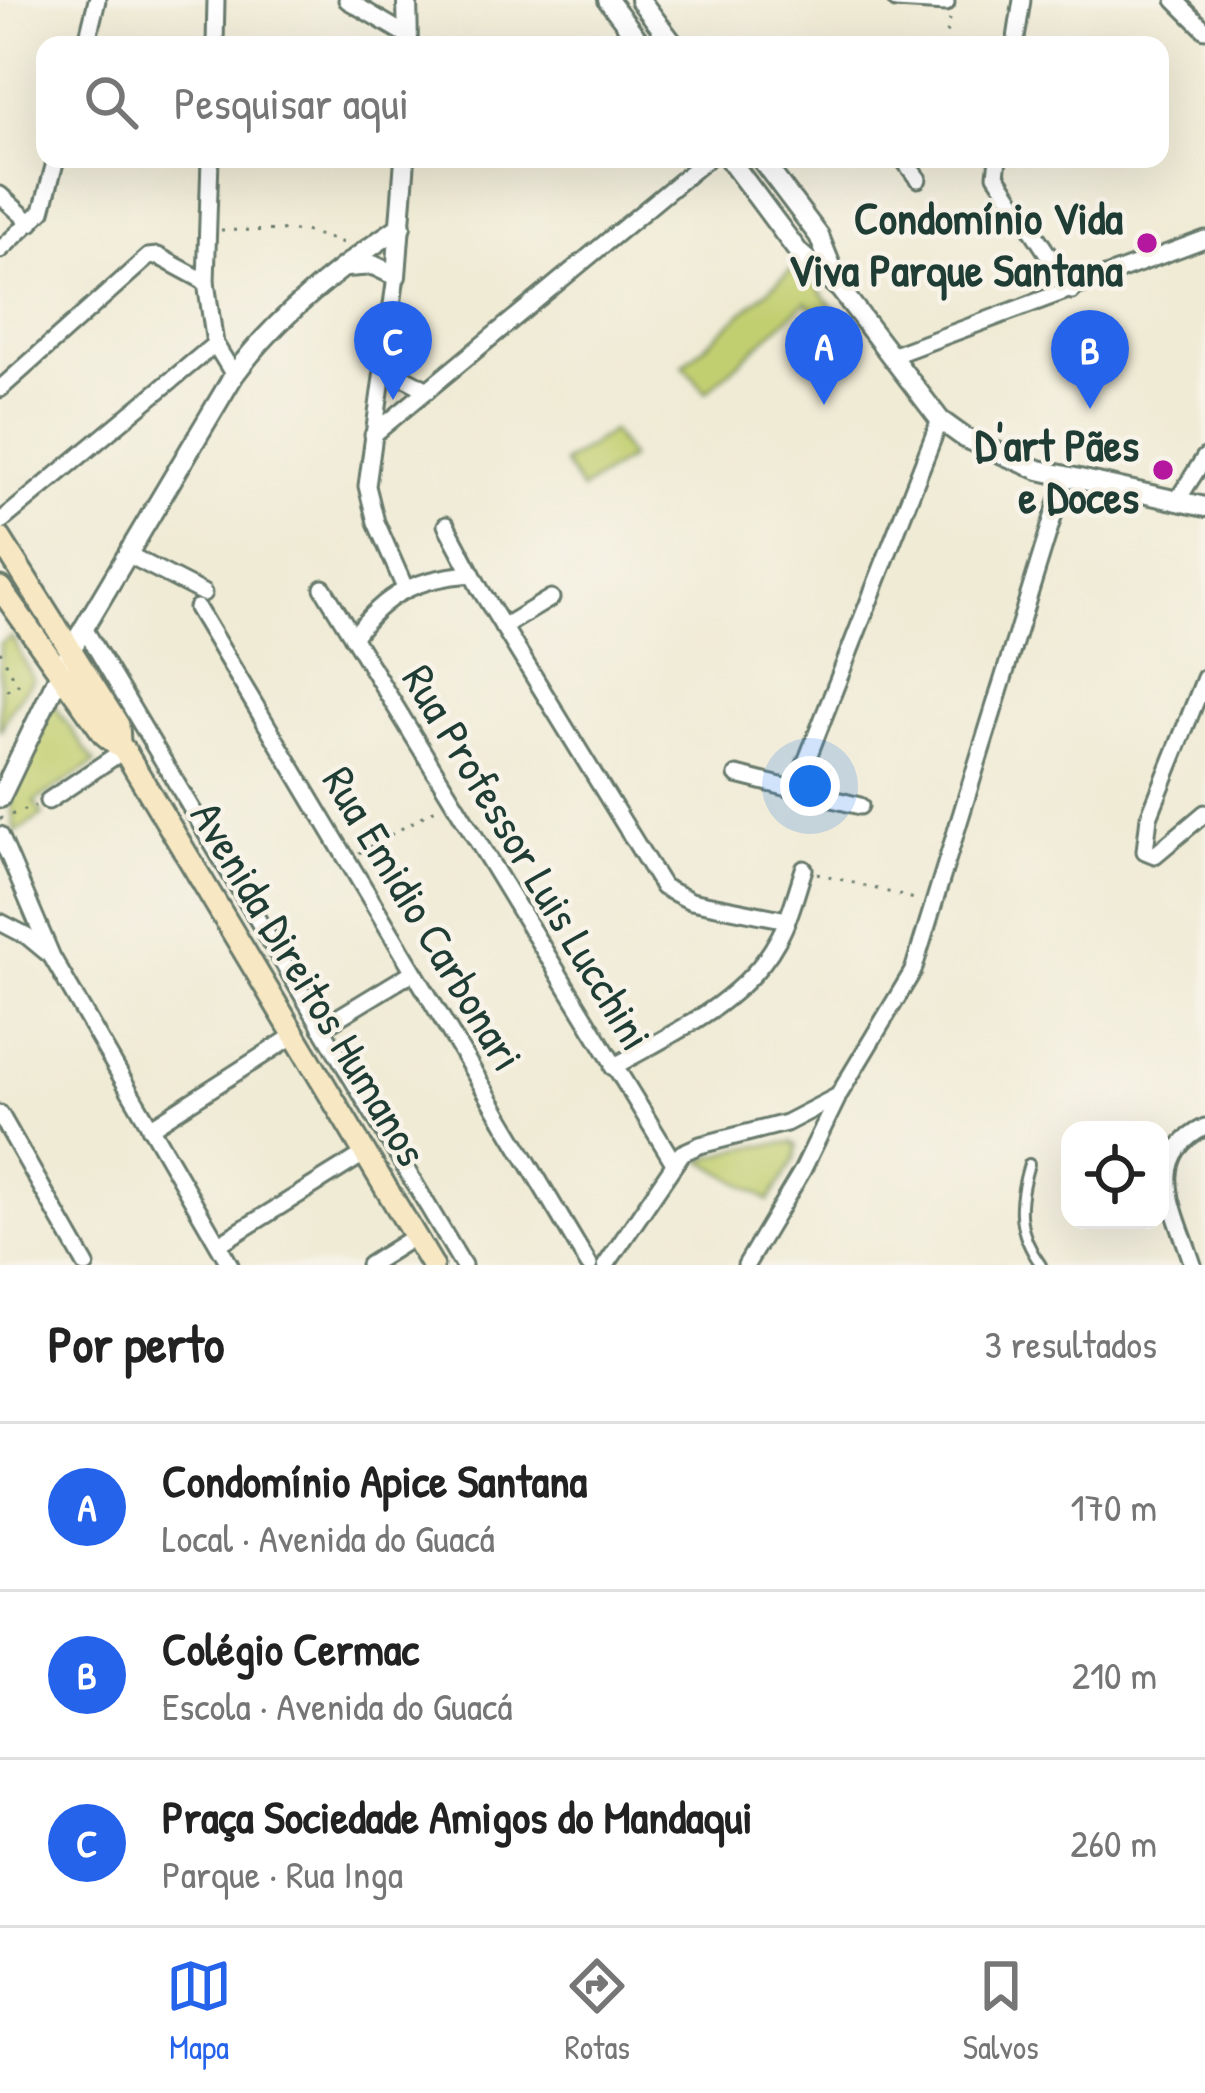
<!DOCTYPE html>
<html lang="pt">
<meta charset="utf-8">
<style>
:root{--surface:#fff;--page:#f2f2f2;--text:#222;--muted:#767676;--line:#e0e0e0;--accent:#2563eb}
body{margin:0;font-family:"Patrick Hand",sans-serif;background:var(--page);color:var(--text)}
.controls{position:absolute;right:36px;bottom:36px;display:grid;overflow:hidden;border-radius:24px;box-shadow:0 12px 48px #0002}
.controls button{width:108px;height:108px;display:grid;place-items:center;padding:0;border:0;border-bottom:3px solid var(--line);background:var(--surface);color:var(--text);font:60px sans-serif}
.you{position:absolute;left:810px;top:786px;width:42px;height:42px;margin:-30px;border:9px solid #fff;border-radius:50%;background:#1a73e8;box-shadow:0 0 0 18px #1a73e833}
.badge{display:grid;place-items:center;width:78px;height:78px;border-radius:50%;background:var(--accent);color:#fff;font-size:39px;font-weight:700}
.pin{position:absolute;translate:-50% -99px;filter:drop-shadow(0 3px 6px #0008)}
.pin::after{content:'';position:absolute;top:63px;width:42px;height:36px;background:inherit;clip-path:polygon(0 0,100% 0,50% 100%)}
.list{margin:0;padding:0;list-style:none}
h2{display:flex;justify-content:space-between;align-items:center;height:156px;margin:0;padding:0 48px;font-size:51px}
h2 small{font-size:39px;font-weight:400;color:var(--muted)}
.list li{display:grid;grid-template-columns:78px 1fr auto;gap:36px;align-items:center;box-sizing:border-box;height:168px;padding:0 48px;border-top:3px solid var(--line)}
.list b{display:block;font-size:45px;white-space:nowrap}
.list p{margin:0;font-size:39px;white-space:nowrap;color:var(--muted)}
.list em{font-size:39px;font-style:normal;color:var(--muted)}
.icon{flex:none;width:66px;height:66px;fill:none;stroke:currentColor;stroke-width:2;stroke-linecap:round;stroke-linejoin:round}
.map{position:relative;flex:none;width:1205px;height:1265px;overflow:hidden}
.search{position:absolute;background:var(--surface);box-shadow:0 12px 48px #0002;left:36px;right:36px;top:36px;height:132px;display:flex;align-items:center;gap:30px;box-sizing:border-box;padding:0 42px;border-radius:24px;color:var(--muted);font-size:45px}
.sheet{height:660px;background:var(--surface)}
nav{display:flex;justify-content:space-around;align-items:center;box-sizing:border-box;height:168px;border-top:3px solid var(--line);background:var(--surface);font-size:33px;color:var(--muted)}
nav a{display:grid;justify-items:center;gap:6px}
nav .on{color:var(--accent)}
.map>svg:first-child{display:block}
</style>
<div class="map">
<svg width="1205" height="1265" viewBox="0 0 1205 1265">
<rect width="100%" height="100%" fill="#f7f3e8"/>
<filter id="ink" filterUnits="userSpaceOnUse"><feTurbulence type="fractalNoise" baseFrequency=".00833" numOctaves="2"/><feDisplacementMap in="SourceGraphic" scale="24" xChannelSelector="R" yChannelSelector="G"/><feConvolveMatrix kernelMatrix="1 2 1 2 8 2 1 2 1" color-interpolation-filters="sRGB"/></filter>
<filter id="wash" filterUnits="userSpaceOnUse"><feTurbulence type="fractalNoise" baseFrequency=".004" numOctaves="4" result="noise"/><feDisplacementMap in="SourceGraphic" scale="48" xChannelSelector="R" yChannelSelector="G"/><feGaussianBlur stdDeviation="2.7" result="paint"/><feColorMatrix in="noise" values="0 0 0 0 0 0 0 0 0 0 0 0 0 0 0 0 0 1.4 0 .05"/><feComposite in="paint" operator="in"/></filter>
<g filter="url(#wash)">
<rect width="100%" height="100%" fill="#f0ebd5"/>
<g fill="#c2cf71" stroke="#708652" stroke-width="3">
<polygon points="799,263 851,331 841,341 806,302 706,392 683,365"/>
<polygon points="612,431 630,458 581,490 564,463"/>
<polygon points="12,637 33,679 10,710 0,732 0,643"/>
<polygon points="52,702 95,763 34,802 43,815 15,833 11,802"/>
<polygon points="792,1142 797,1146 795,1159 769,1201 702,1160 743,1148"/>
</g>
</g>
<g filter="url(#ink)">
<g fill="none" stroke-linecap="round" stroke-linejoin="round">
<defs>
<path id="service" d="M1029,1164c-12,40 -13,67 12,101"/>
<g id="minor">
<polyline points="347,0 408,36"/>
<polyline points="896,0 946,3"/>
<polyline points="1175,0 1205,30"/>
<polyline points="86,45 97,0"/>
<polyline points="215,45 216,0"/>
<polyline points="1015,45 1022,0"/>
<polyline points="210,159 206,282 215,344 234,375"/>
<polyline points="903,159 918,179"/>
<polyline points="998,159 996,175 1072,291"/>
<polyline points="0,195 31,223"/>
<polyline points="0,250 42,211 56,159"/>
<polyline points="396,276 367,486 376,522 405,588"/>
<polyline points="891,356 1205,239"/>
<polyline points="383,358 399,375 428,390"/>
<polyline points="0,389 148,257 158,256 206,282"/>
<polyline points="373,435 707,159"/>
<polyline points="1178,499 1205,457"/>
<polyline points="0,522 215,344"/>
<polyline points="446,525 480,589 663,887 691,901 787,920"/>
<polyline points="129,555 203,593"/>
<polyline points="323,588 674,1163"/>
<polyline points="197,608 589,1265"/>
<polyline points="503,627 551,598"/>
<polyline points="84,628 463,1265"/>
<path d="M353,638c31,-45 65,-60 119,-64"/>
<polyline points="1205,678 1149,817 1145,851 1155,855 1205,813"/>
<polyline points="737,775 860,806"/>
<polyline points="795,790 940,420"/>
<polyline points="48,801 124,750"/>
<polyline points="0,835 52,957 230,1265"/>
<polyline points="0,922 27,936 50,955"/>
<polyline points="321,1028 413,972"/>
<path d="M613,1067c58,-33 131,-65 164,-126 13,-22 19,-48 27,-72"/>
<polyline points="0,1114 86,1265"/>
<polyline points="150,1128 296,1034"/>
<polyline points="219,1244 367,1152"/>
<polyline points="369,1265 415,1236"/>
<polyline points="606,1265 682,1153 700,1145 786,1123 838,1096 913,971 1065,478"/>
<polyline points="746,1265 802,1171 837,1099"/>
<path d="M1193,1265c-16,-51 -51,-107 12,-138"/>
</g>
<g id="tertiary">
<polyline points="407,0 408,45"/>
<polyline points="608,0 642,45"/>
<polyline points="640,0 674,45"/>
<polyline points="729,159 799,253 840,289 940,420 965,438 1039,470 1205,507"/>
<polyline points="761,159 819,236 838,284"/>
<polyline points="347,267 373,265 396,276 405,159"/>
<path d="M0,798l72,-150 162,-273c43,-59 106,-108 167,-149"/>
</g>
<g id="secondary">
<polyline points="0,538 118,725 119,742"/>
<polyline points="0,588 104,734 124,750 432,1265"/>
</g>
</defs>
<use href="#service" stroke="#687a6c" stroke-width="14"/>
<use href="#minor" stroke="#687a6c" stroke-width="21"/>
<use href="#tertiary" stroke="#687a6c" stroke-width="24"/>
<use href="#secondary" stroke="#687a6c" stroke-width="27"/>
<g stroke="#687a6c" stroke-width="3" stroke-dasharray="3 9" stroke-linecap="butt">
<polyline points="945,45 950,19"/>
<polyline points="221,230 304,231 347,244"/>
<polyline points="0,651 18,685 0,693"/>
<polyline points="0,819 35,806"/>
<polyline points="359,853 439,807"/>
<polyline points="817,873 918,900"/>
</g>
<use href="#service" stroke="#fff" stroke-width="8"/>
<use href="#minor" stroke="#fff" stroke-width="15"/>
<use href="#tertiary" stroke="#fff" stroke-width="18"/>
<use href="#secondary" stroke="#f7e8c3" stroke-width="21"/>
</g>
</g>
<g fill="#b5179e" stroke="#f7f3e8" stroke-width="4.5">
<circle cx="1147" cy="243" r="12"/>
<circle cx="1163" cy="470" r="12"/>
</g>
<g text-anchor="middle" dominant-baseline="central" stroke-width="9" stroke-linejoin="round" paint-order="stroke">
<g font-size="45" font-weight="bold" fill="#1f3d34" stroke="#f7f3e8" text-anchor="end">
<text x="1123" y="217">Condomínio Vida<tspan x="1123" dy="52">Viva Parque Santana</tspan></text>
<text x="1139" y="444">D'art Pães<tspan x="1139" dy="52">e Doces</tspan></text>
</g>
<g font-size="45" fill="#1f3d34" stroke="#f7f3e8">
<text transform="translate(528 857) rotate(59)">Rua Professor Luis Lucchini</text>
<text transform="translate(424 918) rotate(59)">Rua Emidio Carbonari</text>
<text transform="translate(310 983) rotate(59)">Avenida Direitos Humanos</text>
</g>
</g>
</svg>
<div class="controls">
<button><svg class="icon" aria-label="locate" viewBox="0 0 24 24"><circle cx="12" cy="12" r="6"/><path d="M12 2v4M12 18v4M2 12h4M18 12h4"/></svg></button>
</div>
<div class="you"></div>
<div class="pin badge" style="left:824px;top:405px">A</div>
<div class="pin badge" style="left:1090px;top:409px">B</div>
<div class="pin badge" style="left:393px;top:400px">C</div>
<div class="search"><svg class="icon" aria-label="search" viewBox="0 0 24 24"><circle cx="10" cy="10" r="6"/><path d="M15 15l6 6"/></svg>Pesquisar aqui</div>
</div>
<section class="sheet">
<h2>Por perto<small>3 resultados</small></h2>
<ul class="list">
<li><span class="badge">A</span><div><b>Condomínio Apice Santana</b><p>Local · Avenida do Guacá</p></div><em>170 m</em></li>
<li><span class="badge">B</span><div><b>Colégio Cermac</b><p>Escola · Avenida do Guacá</p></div><em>210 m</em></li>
<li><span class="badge">C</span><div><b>Praça Sociedade Amigos do Mandaqui</b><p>Parque · Rua Inga</p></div><em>260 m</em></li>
</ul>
</section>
<nav>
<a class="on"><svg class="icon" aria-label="map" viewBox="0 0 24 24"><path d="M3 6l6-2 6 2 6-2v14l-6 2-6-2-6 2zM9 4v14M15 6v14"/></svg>Mapa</a>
<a><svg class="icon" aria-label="directions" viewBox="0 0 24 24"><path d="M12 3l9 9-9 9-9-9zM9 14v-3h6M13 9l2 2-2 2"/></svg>Rotas</a>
<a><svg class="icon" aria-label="saved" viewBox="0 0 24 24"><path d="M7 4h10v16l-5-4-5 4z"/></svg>Salvos</a>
</nav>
